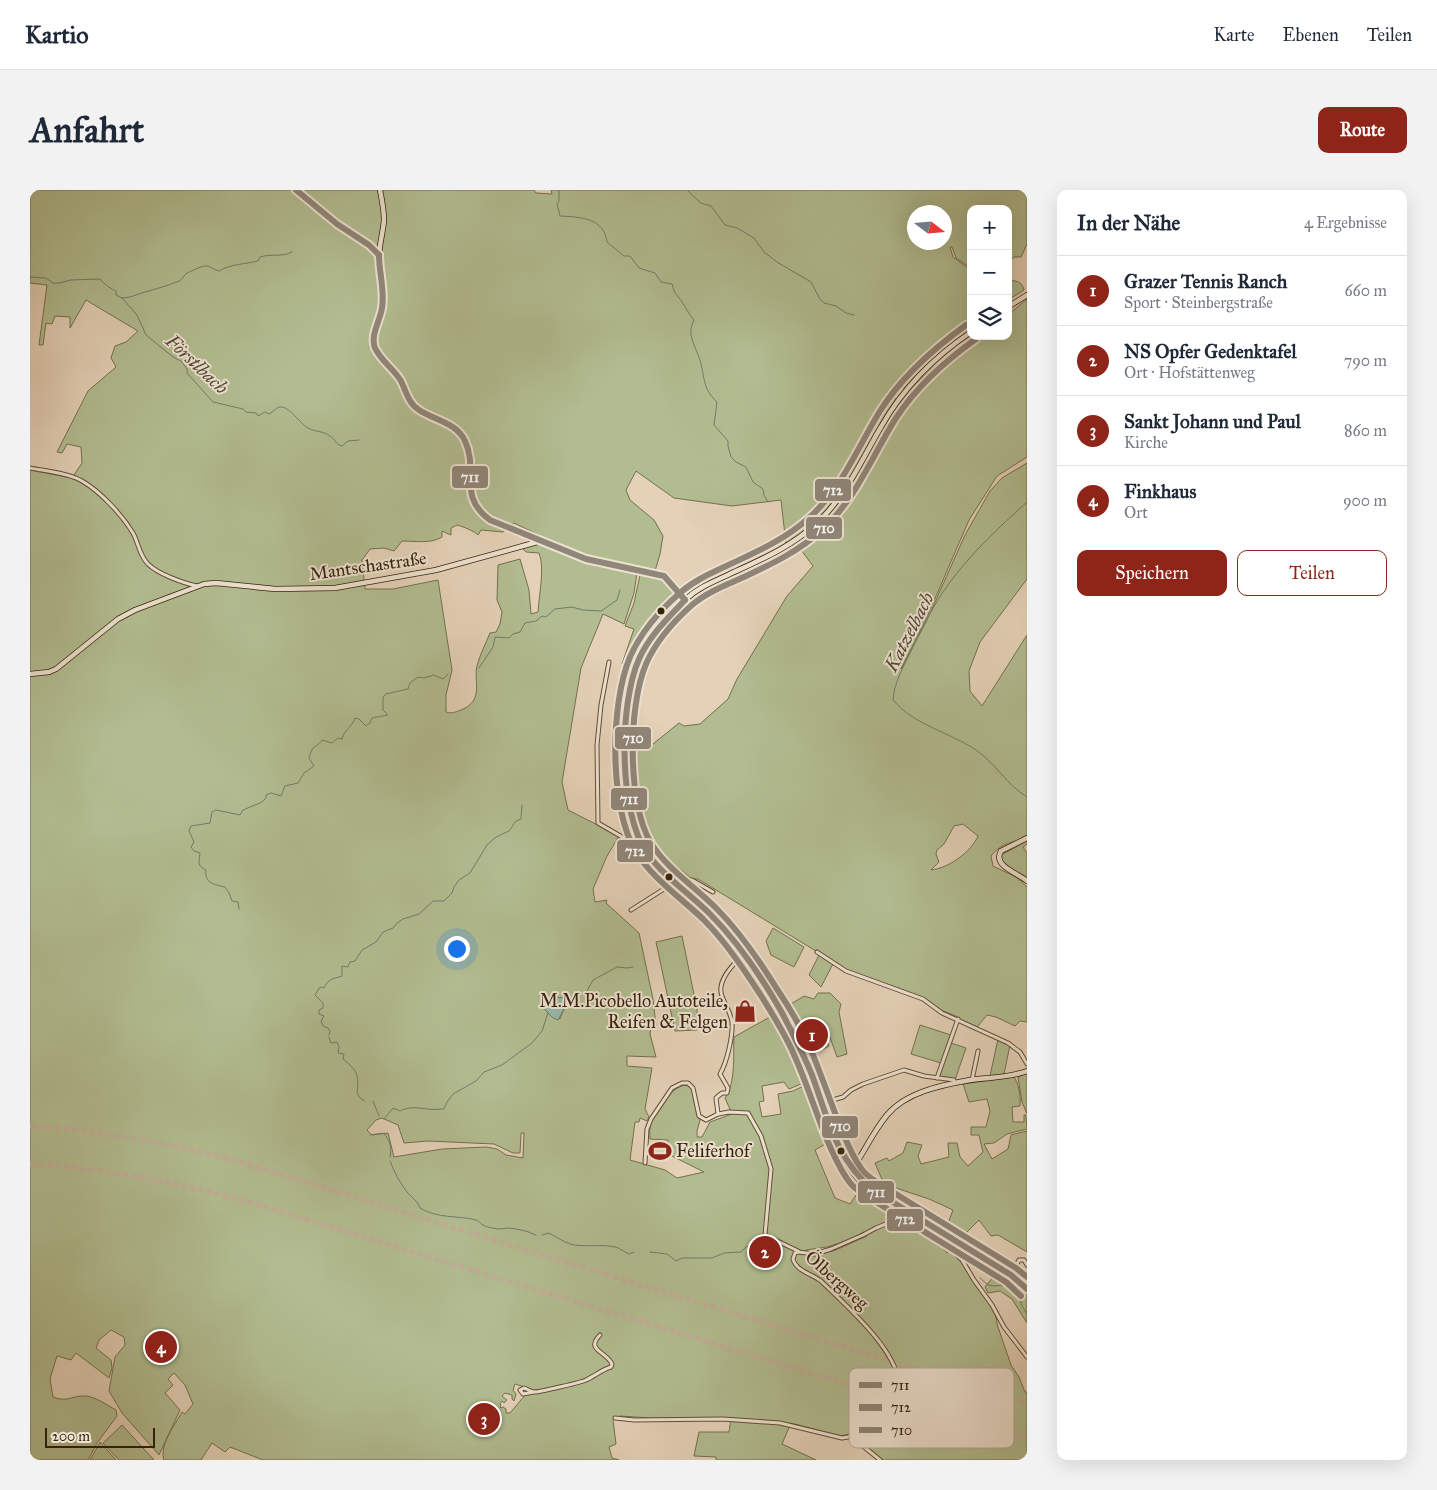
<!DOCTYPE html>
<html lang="de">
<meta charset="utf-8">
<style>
:root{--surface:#fff;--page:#f2f2f3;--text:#1f2937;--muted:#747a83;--line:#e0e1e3;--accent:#8f2418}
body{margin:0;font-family:"IM FELL Great Primer",serif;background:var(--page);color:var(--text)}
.controls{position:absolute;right:15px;top:15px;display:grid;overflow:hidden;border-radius:10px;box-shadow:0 5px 20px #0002}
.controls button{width:45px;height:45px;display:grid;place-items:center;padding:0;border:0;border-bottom:1px solid var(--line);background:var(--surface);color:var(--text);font:25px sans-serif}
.compass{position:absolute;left:877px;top:15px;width:45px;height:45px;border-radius:50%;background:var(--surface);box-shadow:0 5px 20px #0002;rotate:106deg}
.scale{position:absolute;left:15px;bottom:12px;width:110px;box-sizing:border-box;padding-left:5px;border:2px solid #36230b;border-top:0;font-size:14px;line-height:18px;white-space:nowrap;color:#36230b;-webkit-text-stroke:4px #ede1d0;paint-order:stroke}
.you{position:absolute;left:426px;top:758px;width:18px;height:18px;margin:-12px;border:4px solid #fff;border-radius:50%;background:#1a73e8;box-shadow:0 0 0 8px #1a73e833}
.badge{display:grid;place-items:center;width:32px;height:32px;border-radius:50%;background:var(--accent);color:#fff;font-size:16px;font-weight:700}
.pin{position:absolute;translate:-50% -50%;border:2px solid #fff;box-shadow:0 1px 5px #0006}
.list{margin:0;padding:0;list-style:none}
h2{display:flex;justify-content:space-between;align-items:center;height:65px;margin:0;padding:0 20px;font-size:21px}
h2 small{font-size:16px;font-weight:400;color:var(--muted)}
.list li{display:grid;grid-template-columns:32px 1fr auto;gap:15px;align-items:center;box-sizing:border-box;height:70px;padding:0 20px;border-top:1px solid var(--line)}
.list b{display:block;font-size:19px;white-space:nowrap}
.list p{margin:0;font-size:16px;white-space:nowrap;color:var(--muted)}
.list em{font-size:16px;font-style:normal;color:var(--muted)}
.actions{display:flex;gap:10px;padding:15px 20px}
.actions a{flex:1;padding:11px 0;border:1px solid var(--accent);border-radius:10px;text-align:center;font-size:18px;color:var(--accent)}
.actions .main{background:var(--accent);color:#fff}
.icon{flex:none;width:28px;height:28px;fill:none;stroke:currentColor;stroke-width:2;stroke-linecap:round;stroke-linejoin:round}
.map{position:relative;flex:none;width:997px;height:1270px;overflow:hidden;border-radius:10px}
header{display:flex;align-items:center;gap:30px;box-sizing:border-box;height:70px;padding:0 25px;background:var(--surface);border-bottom:1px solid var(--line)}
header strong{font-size:24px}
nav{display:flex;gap:28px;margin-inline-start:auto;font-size:18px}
.intro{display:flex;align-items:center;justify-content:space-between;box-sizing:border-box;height:120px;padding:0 30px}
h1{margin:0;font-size:35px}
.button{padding:12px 22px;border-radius:10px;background:var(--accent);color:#fff;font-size:18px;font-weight:700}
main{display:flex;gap:30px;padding:0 30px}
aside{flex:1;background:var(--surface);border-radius:10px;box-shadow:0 5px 20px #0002}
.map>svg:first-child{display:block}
</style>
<header>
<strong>Kartio</strong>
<nav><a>Karte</a><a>Ebenen</a><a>Teilen</a></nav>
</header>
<div class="intro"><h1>Anfahrt</h1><a class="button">Route</a></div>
<main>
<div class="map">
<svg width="997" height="1270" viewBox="0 0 997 1270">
<rect width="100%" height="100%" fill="#e4d1b7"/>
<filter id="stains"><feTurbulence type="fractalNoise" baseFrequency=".004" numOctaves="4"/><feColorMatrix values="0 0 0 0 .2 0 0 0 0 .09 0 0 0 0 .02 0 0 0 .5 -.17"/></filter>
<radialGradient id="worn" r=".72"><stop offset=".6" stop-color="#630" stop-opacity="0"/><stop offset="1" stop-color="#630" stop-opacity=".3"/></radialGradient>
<g fill="#b1bc90" stroke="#74704e" fill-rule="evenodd">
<path d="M0,0h504l2,3 16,1 -1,-4h476v54l-6,13h-7l-6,6v-54h-37v59l-15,-10 -4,-11h-2l3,10 18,13v57l-20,14 -45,47h-6l-7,7 3,5c-25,36 -42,78 -71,112 -11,13 -25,23 -39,32l-5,-44 -49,6 -58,-8 -38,-27 -10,19 4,10 24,20 9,16 -3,18 -5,17 -57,-10 -37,-15 -47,-23 -11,9 -22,-2 -3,5c-2,-3 -16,-9 -21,-10l-6,3v7l-9,-4v6c-11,7 -27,4 -40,4l-8,10 -10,-3 -14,1 -8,11 3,29h28l45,-9 14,90 -6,25v17c5,2 10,0 15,-2 24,-10 12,-28 16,-44 3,-12 9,-23 13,-33l6,-1 4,-8 2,-12 -5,-12 1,-35 22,-6 9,31 2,24 7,-2c1,-17 7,-45 1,-59l-13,-1 -3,-3 5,-4 18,-1 20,10 31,12 40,7 -3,20 -10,31 -21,-10 -22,54 -19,114 6,28 51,26 -12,20 -14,33 2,13 12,-2 -1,3 33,30 14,66 3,27 -5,3 -1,5 6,23 -29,-1v10l25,2 -7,41 4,8 -2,4 -7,-3 -1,4h-4l-5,38 35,10 12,8 27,-6 -36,-18v-14l-18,-1c0,-5 -1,-11 1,-16 4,-10 26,-46 39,-36 10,8 2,24 10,33l-3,11v6h5l8,-15 22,-8 -7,-16c11,-16 8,-42 9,-61l43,-24 33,66 -2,2 -19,8 -5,-7 -22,4 2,15 -5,1 3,15 19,-3 -3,-20 15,-3 17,-8 2,1 20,56 -17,10 20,48 15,6 12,-18 46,29 3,9 14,5 4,7 5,2 13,15 1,-2 -13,-16c9,8 18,16 26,25 9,11 37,51 36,64l14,41 8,12 6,15h2v68h-144l-11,-6 -16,-21 -16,3 -49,-13 -9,21 34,16h-100v-3l-22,-1 5,-24h30l2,-14h-80l-31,-2 -7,4 3,24 -7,3 3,11 7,2h-356l-33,-13 -5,5 -13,-9 -11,17h-37c-5,-15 11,-35 18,-48l3,2 8,-10 -8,-19 -11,-12 -6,6 5,6 -8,8 15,17 -21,45 -37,-42 -13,-22 6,-34 10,-12 -1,-8 -13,-7 -12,10 -3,8 15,12 1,8 -3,10 -33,-25 -5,7 -14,-4 -7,23 3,18c16,6 18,-2 33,-1 10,1 21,9 30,14l1,6 -20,27 -9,17h-58v-990l42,8 10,-15 -1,-16 -14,-3 -5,9 -5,-1 31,-61 28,-24 -5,-9 4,-12 11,-4 12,-11 -52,-31 -16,28v-11l-15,-1 -3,8 -6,-1 -3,22h-4l8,-60 -17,-2zM884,22h30v30h-30zM535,807l8,2 -9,10 -4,10 -15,-13 16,-8zM352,928l16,7 6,18 24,-2 66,3 19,9h7l1,-20h3l-1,25 -17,-3 -9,-6 -11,-2 -44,2 -48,8 -6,-24 -16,2 -5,-5 9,-10zM834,1042l3,4 -31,14 -23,6 -7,-6 21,-3 22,-7zM485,1194l10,3 1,7 -16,19h-4v-4l-3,-2 -2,1 -1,-1 1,-2 -1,-1 2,-3 2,2 3,-3 -5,-4 3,-3 7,2v4l2,2 2,-7 -3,-4z"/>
<path d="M978,90c8,1 14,1 16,10l-16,10z"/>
<path d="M997,109v158l-30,19 -28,44 -42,97 -26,52 26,-49 38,-85 25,-44 12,-13 25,-15v116l-47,63 -11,29 1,20 12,15 45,-71v200c-14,10 -23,5 -36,21l2,10 23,11 11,10v135l-7,-1 -5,5 -19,-9 -9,-2 -10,12 -16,-7 -3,-3 -17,-7 -21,-14 -73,-26 -149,-91h-6l-11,-9 -6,6c-9,-9 -18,-14 -26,-24 -22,-28 -20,-69 -21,-102l10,-4 3,3 12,-5 26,-21 5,3 16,-2 28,-25 9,-20 50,-83 26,-30 -14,-19 17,-15 2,-6 27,-31 26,-48 27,-42 13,-17 25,-23 15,-3 31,-26h26v-21zM933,634l15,12c-7,16 -29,32 -47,34l8,-8 -3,-8 1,-4 7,-6 10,-18z"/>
<path d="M613,383c16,4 31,8 36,26l-3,6 -14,12 -3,7 -18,26 -12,29h-2l4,-11 -9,-4 12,-35 -9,-3 9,-23 6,-28z"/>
<polygon points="997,651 997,654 993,657 997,663 997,689 972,672 971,665"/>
<polygon points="743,738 774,757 764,777 741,765 736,751"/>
<polygon points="652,746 667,819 667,840 645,841 626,752"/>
<polygon points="789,765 803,774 791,797 779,785"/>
<polygon points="788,803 800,803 811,814 809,822 817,864 807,867 796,836 788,833 799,856 781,865 784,875 781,876 753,822 756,817 774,806 784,809"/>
<polygon points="890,835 921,845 911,873 881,864"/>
<polygon points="968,849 980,855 974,884 960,886"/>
<polygon points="921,853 936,858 925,890 909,886"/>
<polygon points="997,883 997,924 992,912 988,887"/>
<path d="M984,887c5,7 7,20 6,29l-8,1 1,15h11v-7h2l1,14 -20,5 -13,9 -10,1 8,15 16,-10 3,-14 16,-4v121l-29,-17 -7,1 -12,-16 -20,20 -14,-9 8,-21 -24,-11 -45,-15 -9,-21 12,-5 2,3 14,-8 4,-11 15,3 -4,11 3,8 28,-7 -1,-14h9l3,14 8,9 15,-14 -4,-17h-8v-8h15l4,-16 -3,-12 -18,3 -6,-18z"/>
<polygon points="968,1081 982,1089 997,1104 997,1133 982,1109 970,1101 958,1103 955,1097"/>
<polygon points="92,1235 124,1270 89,1270 73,1253"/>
<polygon points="70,1252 86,1270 60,1270"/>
</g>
<polygon fill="#96b8aa" stroke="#707c6a" points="524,807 546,809 547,813 534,819 528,830 523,828 515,820 515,816 520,812 521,808"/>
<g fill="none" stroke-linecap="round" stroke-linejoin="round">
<g stroke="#707c6a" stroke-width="1">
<path d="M529,0v11l-2,3 3,12c21,1 44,2 47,26l17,14h6l9,12 16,5 6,9 11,2c3,12 5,10 10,18 4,6 7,12 12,18 -9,16 4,29 7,44 4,16 2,25 16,38l-3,23 14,16v5l3,11 5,5 10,5 7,15 10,7 1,6 4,7"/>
<polyline points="657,0 671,13 681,16 695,35 707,38 724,48 734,62 747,72 781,92 790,109 794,113 806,116 816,123 824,125"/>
<path d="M0,87l16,1 7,5h6l12,-3 29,-1c3,4 12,11 16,12v4l6,3 15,17 9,20 27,22 8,4 6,8v4l26,29 30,7 3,3 10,1 2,3 7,-4 4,2c4,-2 7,-6 10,-7 10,-2 21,17 29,21 7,4 16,3 22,8 6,4 5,8 12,10l6,-5 11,-1"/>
<path d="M92,108c9,0 15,-4 23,-6 11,-3 22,-6 34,-11 3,-1 5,-6 8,-8 3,-1 14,-7 18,-7 4,-1 9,4 14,5 11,-7 27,-7 39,-10l2,-4c13,-4 20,1 32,-5"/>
<path d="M997,312c-30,27 -61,56 -84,90 -13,20 -23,40 -33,61 -7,15 -16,30 -17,47 21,25 56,32 83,50 19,13 31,35 51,47"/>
<polyline points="449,478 463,457 465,447 479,448 483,444 490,442 495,433 506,431 512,426 516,427 525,419 542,417 553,420 571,421 587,410 590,400"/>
<path d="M209,719l-1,-7 -6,-1 -3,-8 -4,-6c-11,-2 -21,-5 -19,-17 -9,-4 -7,-8 -6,-17l-6,-2 -3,-4 3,-5 -5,-11 2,-5 19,-3 2,-11 4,-2 24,5 3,-5 19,-8 4,-4v-3l5,-2 10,3 4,-10 13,-3 6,-10 10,-7 -5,-8c4,-15 7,-9 13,-18l10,3 6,-5 4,1c2,-9 10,-12 13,-21l4,1 7,7 4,-3 2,-5 16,-3 -5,-5v-13l3,-3 22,-5 2,-6 8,-6 6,1 10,-3 9,4 5,-5"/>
<polyline points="557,801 563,790 587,777 597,778 603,777"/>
<path d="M299,845l1,-4 -2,-3 -5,-2 -2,-5 3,-5 -5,-2v-4l4,-2v-5l-8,-8 5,-8 4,1c4,-10 10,-9 18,-12v-10l6,1 2,-5 5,-1 7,-11 14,-8 7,-10 10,-4 4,-5 6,-4 16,-5 14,-13h11l8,-8 2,-6 5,-7 11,-7 17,-28 9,-8 13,-6 7,-10 5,-2 1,-14"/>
<path d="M299,847l2,6 6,-1 2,5 -1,6 6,1 -1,5c15,12 16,16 14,34l3,5 5,3"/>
<polyline points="343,911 349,926"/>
<path d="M354,929l9,-11 7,3c9,-5 18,-3 28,-2 5,1 11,0 16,0l3,-7 6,-8 23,-13 8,-9 18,-7 30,-22 10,-12 6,-18"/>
<path d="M340,945l13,-2c7,6 9,15 7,24"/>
<path d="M360,971c4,11 10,22 17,31 5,6 10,8 13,16 18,11 37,7 56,12 5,2 2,2 7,5 3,2 10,3 15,4 4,0 8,-1 11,-1 9,1 19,3 27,7"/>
<path d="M512,1045l7,-2c8,4 16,10 25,12 14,2 27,-1 41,2 5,1 9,5 14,7l5,-2"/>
<polyline points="620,1062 637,1064 646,1071 652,1068 682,1068 694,1063 711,1062 716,1057 723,1055"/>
<polyline points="950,1088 958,1095 964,1096 975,1095 988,1101 991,1107 991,1114 997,1124"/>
</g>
<g stroke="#c1ae95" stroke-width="5.5" stroke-dasharray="5.5 3" stroke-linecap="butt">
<path d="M0,936c71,5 139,17 207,35l790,242"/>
<path d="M0,974c76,4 149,19 222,39l775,236"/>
</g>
<defs>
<g id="street">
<path d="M0,278c15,3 39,5 52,13 19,11 40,34 51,52 6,11 6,22 15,31 10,10 35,19 49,22"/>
<polyline points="579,472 571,515 567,555 568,633 599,651 610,653"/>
<polyline points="601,720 645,692 662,690 683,702"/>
<polyline points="787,762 816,781 893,809 912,823 978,853 990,862 997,874"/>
<polyline points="907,888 928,829"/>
<polyline points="942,890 948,861"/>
<polyline points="792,913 813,907 821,900 833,894 874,880 894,886 924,890 925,893"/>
<path d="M688,924l-2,-16 6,-5h5l1,-5 -8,-14c7,-12 13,-38 12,-52 -1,-9 -7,-17 -10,-26 -6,-15 11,-32 22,-42"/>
<polyline points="615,973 617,939 621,929 642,898 652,893 658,893 663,898 669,926 676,930 688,924 699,922 718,923 731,946 741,979 735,1045 768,1061"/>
<polyline points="981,1085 989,1070 994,1070 997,1075"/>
<path d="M504,1202l-11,2 -3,-4 4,-2c3,1 7,4 11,4 4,0 48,-10 51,-12 9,-4 15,-10 25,-13l1,-3c-6,-13 -27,-14 -12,-29"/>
<polyline points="585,1228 604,1230 693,1229 750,1233 812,1248 818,1247 825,1243 833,1256 850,1270"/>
<path d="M825,1243c-1,-10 2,-17 9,-25l23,-3 10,-6c15,-38 -51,-93 -76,-118 -9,-7 -25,-10 -28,-22l2,-6 3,-1 17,2 16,-5 32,-14 13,-7 22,-9 14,3 16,7 3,-3 3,6 28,28 12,20 18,25 12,22 23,30"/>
</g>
<g id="secondary">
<polyline points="266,0 307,34 339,55 349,65"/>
<path d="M350,0c2,10 4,20 4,30 -1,13 -5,25 -5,38 0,15 5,30 3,46 -1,13 -12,31 -7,44 5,12 17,19 24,30 7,9 8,21 16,30 14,13 42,14 50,33 13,28 -8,62 25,79l96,39 78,17 21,24"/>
<polyline points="978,117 997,105"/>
<path d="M941,142c-37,25 -68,56 -90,95 -19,32 -35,69 -63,95 -24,23 -53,36 -84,50 -16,8 -34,14 -48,27 -19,17 -39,40 -49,64 -15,37 -16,125 -4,162 4,11 9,21 15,29 18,24 43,41 63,61 24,24 41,51 59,79 12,18 23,38 32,57 13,30 23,62 36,92 5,13 12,28 22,38 4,3 9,6 13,9l138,85 16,14"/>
<polyline points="0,484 19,482 26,479 88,429 105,420 174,394 186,393 245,399 305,398 406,380 511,351"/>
<path d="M997,648l-26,13c-9,15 17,22 26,30"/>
<path d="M822,980c12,-18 21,-38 35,-55 19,-23 55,-30 83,-35 19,-3 39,-2 57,-9"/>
</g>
</defs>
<use href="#street" stroke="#624e36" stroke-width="5"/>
<use href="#secondary" stroke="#36230b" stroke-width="6"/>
<use href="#street" stroke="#ede1d0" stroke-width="3"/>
<use href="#secondary" stroke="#ede1d0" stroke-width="4.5"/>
<defs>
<g id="bus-1">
<polyline points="266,0 307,34 339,55 349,65"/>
<path d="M349,65c0,18 6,35 3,53 -2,13 -12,27 -7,40 6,13 19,21 26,33 5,10 7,22 18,29 15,10 38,13 46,31 14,30 -8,55 25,79l96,39 78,17 21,24"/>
<path d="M655,410c-17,18 -36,36 -46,59 -20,45 -21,153 8,194 17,24 42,40 63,61 28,28 51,62 71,97 11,21 22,42 31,64 16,44 24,84 61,115l138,85 16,14"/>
</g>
<path id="bus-2" d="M936,135c-33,24 -64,51 -86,86 -22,36 -38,77 -70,106 -25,23 -56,36 -86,50 -15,7 -30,14 -43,25 -21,18 -40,40 -51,65 -20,47 -21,151 6,195 17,27 44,45 67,67 22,22 40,49 57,75 13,21 26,41 35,63 12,27 21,56 32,83 7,15 13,31 24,44 5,6 11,9 17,13l138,85 15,14"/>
<path id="bus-3" d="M946,149c-31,22 -59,47 -80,79 -24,38 -40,81 -74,112 -23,21 -50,34 -78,47 -18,8 -37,15 -52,28 -18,16 -36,36 -46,59 -18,42 -19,140 5,179 16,26 43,43 65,65 24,24 43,52 61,81 14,21 27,43 36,66 11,27 20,54 31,81 6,12 11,27 21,37 4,4 9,7 13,10l138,85 11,9"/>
</defs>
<use href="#bus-1" stroke="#ede1d0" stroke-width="10"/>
<use href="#bus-2" stroke="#ede1d0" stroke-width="10"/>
<use href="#bus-3" stroke="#ede1d0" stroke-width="10"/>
<use href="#bus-1" stroke="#908679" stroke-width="6"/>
<use href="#bus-2" stroke="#908679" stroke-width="6"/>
<use href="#bus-3" stroke="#908679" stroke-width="6"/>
</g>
<defs>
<symbol id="shop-bare" viewBox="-9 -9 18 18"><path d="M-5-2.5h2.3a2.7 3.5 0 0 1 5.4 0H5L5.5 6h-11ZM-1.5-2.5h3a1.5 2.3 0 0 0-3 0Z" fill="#8f2418" stroke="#ede1d0" stroke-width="2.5" paint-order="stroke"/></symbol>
<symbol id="stadium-bare" viewBox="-9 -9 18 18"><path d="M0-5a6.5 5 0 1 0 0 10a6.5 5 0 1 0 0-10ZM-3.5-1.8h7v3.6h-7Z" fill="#8f2418" stroke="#ede1d0" stroke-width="2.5" paint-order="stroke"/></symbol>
</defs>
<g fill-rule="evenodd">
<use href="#shop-bare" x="699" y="805" width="32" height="32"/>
<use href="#stadium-bare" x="614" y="945" width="32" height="32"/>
</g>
<g fill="#36230b" stroke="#ede1d0" stroke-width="2">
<circle cx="631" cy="421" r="4.5"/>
<circle cx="639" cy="687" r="4.5"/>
<circle cx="811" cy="961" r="4.5"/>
</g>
<g text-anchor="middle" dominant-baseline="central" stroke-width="4" stroke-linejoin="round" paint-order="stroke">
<g font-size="18" fill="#36230b" stroke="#ede1d0">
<text transform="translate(338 376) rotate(-8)">Mantschastraße</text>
<text transform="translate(807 1090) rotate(42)">Ölbergweg</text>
</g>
<g font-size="18" fill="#36230b" stroke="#ede1d0" text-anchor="end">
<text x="698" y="811">M.M.Picobello Autoteile,<tspan x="698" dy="21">Reifen &amp; Felgen</tspan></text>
<text x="646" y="961" text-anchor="start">Feliferhof</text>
</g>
<g font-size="19" font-style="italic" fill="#4e4833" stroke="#ede1d0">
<text transform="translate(167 174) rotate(43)">Förstlbach</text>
<text transform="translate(879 442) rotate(-63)">Katzelbach</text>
</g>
</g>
<rect x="819" y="1178" width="165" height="80" rx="8" fill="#ede1d0" stroke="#b6a895" stroke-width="1"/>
<rect x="829" y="1192" width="23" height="6" fill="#908679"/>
<rect x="829" y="1214" width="23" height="7" fill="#908679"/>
<rect x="829" y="1237" width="23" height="6" fill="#908679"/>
<g font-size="14" fill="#36230b">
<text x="861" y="1200">711</text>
<text x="861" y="1222">712</text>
<text x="861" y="1245">710</text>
</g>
<g stroke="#ede1d0" stroke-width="2">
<rect x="421" y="275" width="38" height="24" rx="5" fill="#908679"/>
<rect x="784" y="288" width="38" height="24" rx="5" fill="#908679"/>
<rect x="775" y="326" width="38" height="24" rx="5" fill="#908679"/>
<rect x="584" y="536" width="38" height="24" rx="5" fill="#908679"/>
<rect x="580" y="597" width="38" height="24" rx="5" fill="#908679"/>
<rect x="586" y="649" width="38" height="24" rx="5" fill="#908679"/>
<rect x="791" y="925" width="38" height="24" rx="5" fill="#908679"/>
<rect x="827" y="990" width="38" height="24" rx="5" fill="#908679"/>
<rect x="856" y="1018" width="38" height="24" rx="5" fill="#908679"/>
</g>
<g font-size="14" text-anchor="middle" font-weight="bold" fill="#fff">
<text x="440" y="292">711</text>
<text x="803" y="305">712</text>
<text x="794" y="343">710</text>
<text x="603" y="553">710</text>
<text x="599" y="614">711</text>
<text x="605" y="666">712</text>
<text x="810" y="941">710</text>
<text x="846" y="1007">711</text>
<text x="875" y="1034">712</text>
</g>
<rect width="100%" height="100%" filter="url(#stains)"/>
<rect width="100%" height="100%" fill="url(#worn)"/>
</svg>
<div class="controls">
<button>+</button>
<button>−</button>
<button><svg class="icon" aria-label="layers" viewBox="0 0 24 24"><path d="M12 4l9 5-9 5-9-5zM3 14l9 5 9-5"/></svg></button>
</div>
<svg class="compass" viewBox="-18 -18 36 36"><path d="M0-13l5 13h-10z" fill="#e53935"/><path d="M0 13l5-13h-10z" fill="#747a83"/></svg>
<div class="scale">200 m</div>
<div class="you"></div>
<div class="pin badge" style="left:782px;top:845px">1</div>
<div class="pin badge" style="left:735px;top:1062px">2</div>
<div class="pin badge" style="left:454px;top:1229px">3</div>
<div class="pin badge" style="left:131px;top:1157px">4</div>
</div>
<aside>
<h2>In der Nähe<small>4 Ergebnisse</small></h2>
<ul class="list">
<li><span class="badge">1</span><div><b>Grazer Tennis Ranch</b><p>Sport · Steinbergstraße</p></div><em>660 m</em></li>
<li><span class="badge">2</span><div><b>NS Opfer Gedenktafel</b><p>Ort · Hofstättenweg</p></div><em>790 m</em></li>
<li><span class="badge">3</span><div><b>Sankt Johann und Paul</b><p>Kirche</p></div><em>860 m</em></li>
<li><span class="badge">4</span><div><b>Finkhaus</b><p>Ort</p></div><em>900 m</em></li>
</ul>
<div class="actions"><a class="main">Speichern</a><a>Teilen</a></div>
</aside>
</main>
